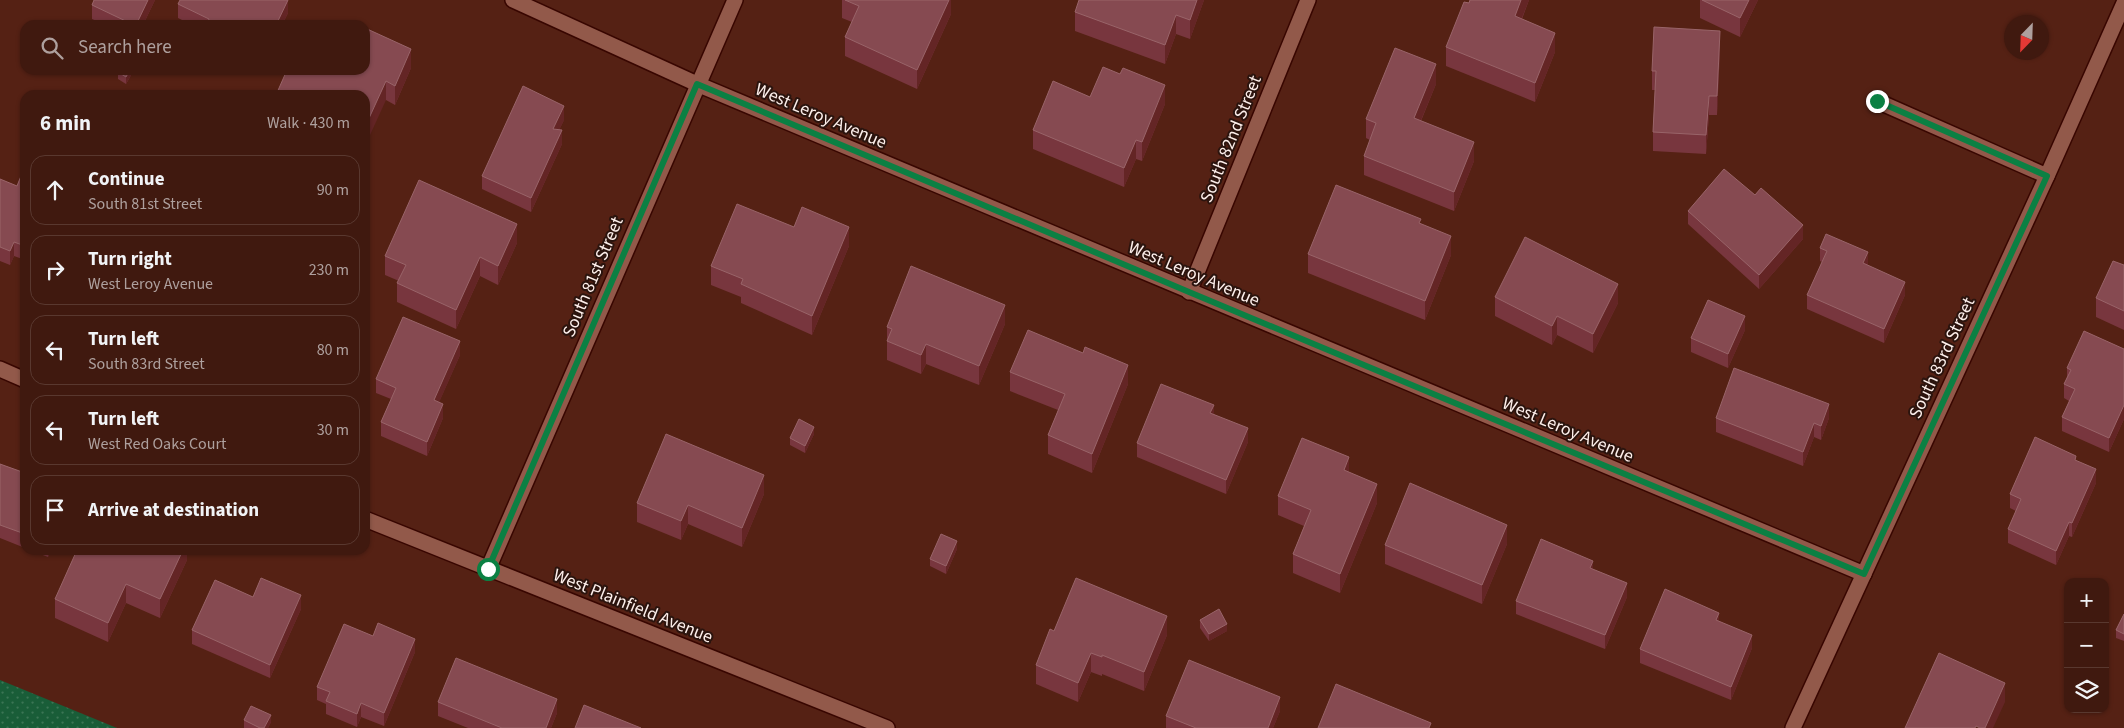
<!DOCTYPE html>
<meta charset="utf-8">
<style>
:root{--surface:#40190f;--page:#472218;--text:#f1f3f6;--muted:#aea09e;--line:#59382f}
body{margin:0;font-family:"Source Sans 3",sans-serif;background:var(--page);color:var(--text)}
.controls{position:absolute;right:15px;bottom:15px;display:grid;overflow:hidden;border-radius:10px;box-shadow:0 1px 4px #0004}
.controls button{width:45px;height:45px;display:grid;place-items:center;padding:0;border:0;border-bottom:1px solid var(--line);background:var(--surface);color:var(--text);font:25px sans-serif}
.compass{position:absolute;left:2004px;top:15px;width:45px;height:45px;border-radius:50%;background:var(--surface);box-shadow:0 1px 4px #0004;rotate:203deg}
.stop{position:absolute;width:15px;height:15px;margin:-11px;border:4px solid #0b8043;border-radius:50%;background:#fff}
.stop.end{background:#0b8043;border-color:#fff;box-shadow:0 1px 5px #0008}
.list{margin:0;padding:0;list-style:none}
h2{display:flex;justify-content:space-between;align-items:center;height:65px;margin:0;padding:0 20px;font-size:21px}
h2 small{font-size:16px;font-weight:400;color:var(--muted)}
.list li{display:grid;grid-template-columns:32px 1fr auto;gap:15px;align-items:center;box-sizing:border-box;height:70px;margin:0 10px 10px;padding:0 10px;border:1px solid var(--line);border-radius:15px}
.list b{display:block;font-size:19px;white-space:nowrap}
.list p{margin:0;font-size:16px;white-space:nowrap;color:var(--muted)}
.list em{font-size:16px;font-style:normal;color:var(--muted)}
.icon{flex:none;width:28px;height:28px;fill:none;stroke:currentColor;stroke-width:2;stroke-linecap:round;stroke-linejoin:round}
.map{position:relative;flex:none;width:2124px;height:728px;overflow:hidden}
.search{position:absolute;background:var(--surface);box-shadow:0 1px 4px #0004;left:20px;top:20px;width:350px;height:55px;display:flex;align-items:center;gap:12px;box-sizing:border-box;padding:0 18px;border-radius:15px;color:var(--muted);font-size:19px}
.panel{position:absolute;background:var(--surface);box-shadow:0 1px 4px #0004;left:20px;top:90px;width:350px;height:465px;border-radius:15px}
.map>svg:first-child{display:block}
</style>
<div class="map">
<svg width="2124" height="728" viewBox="0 0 2124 728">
<defs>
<pattern id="grass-dots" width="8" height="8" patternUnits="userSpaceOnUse" patternTransform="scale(1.25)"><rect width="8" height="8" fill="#195d38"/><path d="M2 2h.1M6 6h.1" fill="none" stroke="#3b7555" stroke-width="1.8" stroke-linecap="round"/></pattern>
</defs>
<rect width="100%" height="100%" fill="#552114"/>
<polygon fill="url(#grass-dots)" points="0,680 117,728 0,728"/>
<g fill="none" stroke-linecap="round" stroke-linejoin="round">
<defs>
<g id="street">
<polyline points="513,0 697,84 1864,574"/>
<polyline points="1877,101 2047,176"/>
<polyline points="1189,292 1308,0"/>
<polyline points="0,369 25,380"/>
<polyline points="365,519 887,728"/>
<polyline points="488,569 735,0"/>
<polyline points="1793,728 2047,176 2124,3"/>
</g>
</defs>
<use href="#street" stroke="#380600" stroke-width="18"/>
<use href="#street" stroke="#92594a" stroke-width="15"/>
</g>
<g fill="#78363e">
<polygon points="94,0 155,0 143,25 105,25 92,19 92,5"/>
<polygon points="288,0 288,13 282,25 192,25 178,18 178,4"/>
<polygon points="842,0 951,0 951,14 917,89 845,56 845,37 852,22 842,18"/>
<polygon points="1204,0 1190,39 1176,34 1165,64 1075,31 1075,12"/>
<polygon points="1470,0 1529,0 1522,19 1555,52 1535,102 1446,66 1446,47"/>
<polygon points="1700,0 1758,0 1740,37 1700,18"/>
<polygon points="1720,50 1717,115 1709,115 1706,154 1653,151 1653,132 1655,90 1652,90 1652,71"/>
<polygon points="411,68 395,105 386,100 365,95 276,95"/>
<polygon points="134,70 126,84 118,79 118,72"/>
<polygon points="1436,84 1421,121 1474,161 1454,211 1364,175 1364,156 1370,140 1366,138 1366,119"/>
<polygon points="1090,97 1165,104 1142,161 1136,159 1124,187 1033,149 1033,130"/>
<polygon points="564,120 559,130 562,144 531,212 482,189 482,176"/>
<polygon points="25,166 25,260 14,256 10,265 0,261 0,179 17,186"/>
<polygon points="1688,211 1803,239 1759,289 1688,224"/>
<polygon points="1421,224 1451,255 1425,320 1308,273 1308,254"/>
<polygon points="794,227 849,246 812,335 741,303 741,297 711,285 711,266"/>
<polygon points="517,243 498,285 480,276 456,329 397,302 397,283 399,281 385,275 385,256"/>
<polygon points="1820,248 1868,265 1905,295 1884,343 1807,309 1807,295 1822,262 1820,261"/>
<polygon points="2124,265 2124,330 2096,317 2096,298"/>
<polygon points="1495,297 1618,303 1593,353 1557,335 1552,345 1495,316"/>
<polygon points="1005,324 979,385 926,364 921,374 887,360 887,327"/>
<polygon points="1745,330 1728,368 1691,352 1691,338"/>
<polygon points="2124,349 2124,419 2109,452 2062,431 2062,417 2069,401 2064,398 2064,384 2067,377 2067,368"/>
<polygon points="460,355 439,402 443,418 427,456 381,436 381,422 391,399 376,393 376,379"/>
<polygon points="1010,372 1128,384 1092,473 1048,454 1048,435 1058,410 1010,391"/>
<polygon points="1214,414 1248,442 1226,494 1137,457 1137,443"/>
<polygon points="1716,418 1829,418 1821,440 1814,437 1803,466 1716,432"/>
<polygon points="814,434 805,453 790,445 790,438"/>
<polygon points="2076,460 2096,483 2072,537 2069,536 2056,565 2008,543 2008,529 2016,511 2010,508 2010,494"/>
<polygon points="0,464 25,473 25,548 0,538"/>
<polygon points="1349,473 1377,503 1340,593 1293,573 1293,554 1304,526 1278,515 1278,496"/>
<polygon points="764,494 742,547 688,524 681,540 637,522 637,503"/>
<polygon points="1507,544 1482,604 1385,564 1385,545"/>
<polygon points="957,549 946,574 930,566 930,559"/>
<polygon points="30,550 51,550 48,557"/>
<polygon points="187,550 187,560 160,618 126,603 108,642 55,618 55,599"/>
<polygon points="253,597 301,609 270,678 192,644 192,630"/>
<polygon points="1627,597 1605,649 1516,614 1516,601"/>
<polygon points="2124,614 2124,641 2116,638 2116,630"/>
<polygon points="1200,620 1227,631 1209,641 1200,628"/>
<polygon points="1719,621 1752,648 1731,700 1640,663 1640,649"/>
<polygon points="1054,631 1167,635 1144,691 1102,674 1102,676 1091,672 1078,702 1036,684 1036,665"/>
<polygon points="415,652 384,726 361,717 357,727 326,714 326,704 317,700 317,687"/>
<polygon points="438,702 557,713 551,728 468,728 438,716"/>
<polygon points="1280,711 1273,728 1166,728 1166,716"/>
<polygon points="244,720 271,722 268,728 244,728"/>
</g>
<g fill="#642525">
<polygon points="148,0 155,0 143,25 136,25"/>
<polygon points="288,0 288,13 282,25 276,25"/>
<polygon points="949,0 951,0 951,14 917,89 917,70"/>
<polygon points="1197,0 1204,0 1190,39 1190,20"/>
<polygon points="1521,0 1529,0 1515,35 1515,16"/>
<polygon points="1749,0 1758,0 1740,37 1740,18"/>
<polygon points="1176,15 1176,34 1165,64 1165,45"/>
<polygon points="1720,31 1720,50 1717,115 1717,96"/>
<polygon points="1555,33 1555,52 1535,102 1535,83"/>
<polygon points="411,49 411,68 395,105 395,86"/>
<polygon points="1436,64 1436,84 1414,137 1414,118"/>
<polygon points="130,70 134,70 126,84 126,77"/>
<polygon points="386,81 386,100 365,146 365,127"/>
<polygon points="1165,85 1165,104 1142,161 1142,142"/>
<polygon points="1709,96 1709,115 1706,154 1706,135"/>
<polygon points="564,106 564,120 553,143 553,129"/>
<polygon points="562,130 562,144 531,212 531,198"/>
<polygon points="1136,140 1136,159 1124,187 1124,168"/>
<polygon points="1474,142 1474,161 1454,211 1454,192"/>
<polygon points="517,224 517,243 498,285 498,266"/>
<polygon points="1803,225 1803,239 1759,289 1759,275"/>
<polygon points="849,227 849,246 812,335 812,316"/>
<polygon points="1451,236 1451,255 1425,320 1425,301"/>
<polygon points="14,242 14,256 10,265 10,251"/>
<polygon points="1868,252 1868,266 1863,263"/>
<polygon points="480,257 480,276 456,329 456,310"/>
<polygon points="1905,282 1905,295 1884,343 1884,329"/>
<polygon points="1618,284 1618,303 1593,353 1593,334"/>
<polygon points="1005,305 1005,324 979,385 979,366"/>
<polygon points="1557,316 1557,335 1552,345 1552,326"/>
<polygon points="1745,316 1745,330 1728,368 1728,354"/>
<polygon points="460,341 460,355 434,414 434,400"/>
<polygon points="926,344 926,364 921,374 921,355"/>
<polygon points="1128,365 1128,384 1092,473 1092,454"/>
<polygon points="443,404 443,418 427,456 427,442"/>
<polygon points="1829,404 1829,418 1821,440 1821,426"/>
<polygon points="1214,405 1214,419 1210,413"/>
<polygon points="2124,405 2124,419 2109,452 2109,438"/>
<polygon points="1814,423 1814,437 1803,466 1803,452"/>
<polygon points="814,427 814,434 805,453 805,446"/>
<polygon points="1248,428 1248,442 1226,494 1226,480"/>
<polygon points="1349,457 1349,476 1344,470"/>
<polygon points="2096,469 2096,483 2072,537 2072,523"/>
<polygon points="764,475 764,494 742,547 742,528"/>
<polygon points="1377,484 1377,503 1340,593 1340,574"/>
<polygon points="688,505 688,524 681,540 681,521"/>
<polygon points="2069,522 2069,536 2056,565 2056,551"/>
<polygon points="1507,525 1507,544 1482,604 1482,585"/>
<polygon points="957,541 957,549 946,574 946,566"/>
<polygon points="48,550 51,550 48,557"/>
<polygon points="183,550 187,550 187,560 160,618 160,599"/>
<polygon points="1593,561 1593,574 1590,568"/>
<polygon points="1627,583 1627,597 1605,649 1605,635"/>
<polygon points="126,584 126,603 108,642 108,623"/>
<polygon points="301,595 301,609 270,678 270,665"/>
<polygon points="1719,613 1719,626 1716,620"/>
<polygon points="1167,616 1167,635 1144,691 1144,672"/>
<polygon points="1227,624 1227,631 1209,641 1209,634"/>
<polygon points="1752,635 1752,648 1731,700 1731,687"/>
<polygon points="415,639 415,652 384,726 384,713"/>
<polygon points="1091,653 1091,672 1078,702 1078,683"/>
<polygon points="2005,683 2005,702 1993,728 1985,728"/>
<polygon points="1280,697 1280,711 1273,728 1268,728"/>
<polygon points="557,699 557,713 551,728 546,728"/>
<polygon points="361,703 361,717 357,727 357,714"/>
<polygon points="271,715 271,722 268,728 264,728"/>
</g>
<g fill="#864a51" stroke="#996469">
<polygon points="94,0 148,0 136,25 134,25 92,5"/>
<polygon points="180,0 288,0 276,25 207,25 209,19 178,4"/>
<polygon points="845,0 949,0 917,70 845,37 859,6"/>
<polygon points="1079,0 1197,0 1190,20 1176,15 1165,45 1075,12"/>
<polygon points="1470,0 1521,0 1515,16 1555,33 1535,83 1446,47 1464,2 1469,3"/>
<polygon points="1702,0 1749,0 1740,18"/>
<polygon points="1654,27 1720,31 1717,96 1709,96 1706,135 1653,132 1656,71 1652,71"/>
<polygon points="365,28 411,49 395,86 386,81 365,127 365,95 276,95 287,70 365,70"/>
<polygon points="1395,48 1436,64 1414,118 1474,142 1454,192 1364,156 1376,123 1366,119"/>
<polygon points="1103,67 1120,74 1123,68 1165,85 1142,142 1136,140 1124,168 1033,130 1053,81 1090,97"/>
<polygon points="119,70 130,70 126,77 118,72"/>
<polygon points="523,86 564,106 553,129 562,130 531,198 482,176"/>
<polygon points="25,166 25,246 14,242 10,251 0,247 0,179 17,186"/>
<polygon points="1724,169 1755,195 1761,188 1803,225 1759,275 1688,211"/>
<polygon points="419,180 517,224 498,266 480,257 456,310 397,283 406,265 385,256"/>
<polygon points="1336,185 1421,219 1419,223 1451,236 1425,301 1308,254"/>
<polygon points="737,204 794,227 802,207 849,227 812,316 741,284 743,279 711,266"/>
<polygon points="1826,234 1868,252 1863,263 1905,282 1884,329 1807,295 1827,251 1820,248"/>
<polygon points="1525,237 1618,284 1593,334 1557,316 1552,326 1495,297"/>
<polygon points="2113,261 2124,265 2124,311 2096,298"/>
<polygon points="911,266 1005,305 979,366 926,344 921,355 887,341 892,329 887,327"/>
<polygon points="1708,300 1745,316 1728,354 1691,338"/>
<polygon points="403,317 460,341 434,400 443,404 427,442 381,422 396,388 376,379"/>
<polygon points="1028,330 1083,353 1085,347 1128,365 1092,454 1048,435 1065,394 1010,372"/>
<polygon points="2084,331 2124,349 2124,405 2109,438 2062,417 2075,389 2064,384 2071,370 2067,368"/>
<polygon points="1734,368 1829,404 1821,426 1814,423 1803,452 1716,418"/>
<polygon points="1161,384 1214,405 1210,413 1248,428 1226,480 1137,443"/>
<polygon points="799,419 814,427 805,446 790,438"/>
<polygon points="666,434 764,475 742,528 688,505 681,521 637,503"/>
<polygon points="2035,437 2076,456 2075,460 2096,469 2072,523 2069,522 2056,551 2008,529 2021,499 2010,494"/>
<polygon points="1302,438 1349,457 1344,470 1377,484 1340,574 1293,554 1311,510 1278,496"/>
<polygon points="0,464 25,473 25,534 0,525"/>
<polygon points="1410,483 1507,525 1482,585 1385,545"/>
<polygon points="941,534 957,541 946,566 930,559"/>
<polygon points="1541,539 1593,561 1590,568 1627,583 1605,635 1516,601"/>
<polygon points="77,550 183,550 160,599 126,584 108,623 55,599"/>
<polygon points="261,578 301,595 270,665 192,630 215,580 253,597"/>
<polygon points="1076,578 1167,616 1144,672 1102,655 1102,657 1091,653 1078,683 1036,665 1050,629 1054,631"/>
<polygon points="1665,589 1719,613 1716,620 1752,635 1731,687 1640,649"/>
<polygon points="1219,609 1227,624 1209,634 1200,620"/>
<polygon points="2124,614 2124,634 2116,630"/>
<polygon points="378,623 415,639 384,713 361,703 357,714 326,701 330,692 317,687 344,624 373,636"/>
<polygon points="1939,653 2005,683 1985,728 1980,728 1976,726 1975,728 1905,728"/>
<polygon points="456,658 557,699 546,728 502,728 438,702"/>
<polygon points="1189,660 1280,697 1268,728 1196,728 1166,716"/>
<polygon points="1336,684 1431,723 1429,728 1318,728"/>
<polygon points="584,705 641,728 575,728"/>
<polygon points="251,706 271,715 264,728 260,728 244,720"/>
</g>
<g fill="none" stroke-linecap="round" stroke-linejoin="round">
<polyline stroke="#0b8043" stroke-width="6" points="488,569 697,84 1189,292 1864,574 2047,176 1877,101"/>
</g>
<g text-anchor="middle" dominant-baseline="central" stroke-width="4" stroke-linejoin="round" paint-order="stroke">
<g font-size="18" fill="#fdefeb" stroke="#2b140e">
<text transform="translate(821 116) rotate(23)">West Leroy Avenue</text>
<text transform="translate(1231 139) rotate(-68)">South 82nd Street</text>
<text transform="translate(1194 274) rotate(23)">West Leroy Avenue</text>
<text transform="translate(593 277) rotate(-67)">South 81st Street</text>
<text transform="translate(1942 358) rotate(-65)">South 83rd Street</text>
<text transform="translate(1568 430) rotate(23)">West Leroy Avenue</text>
<text transform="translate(633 606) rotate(22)">West Plainfield Avenue</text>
</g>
</g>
</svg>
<div class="controls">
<button>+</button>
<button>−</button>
<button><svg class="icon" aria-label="layers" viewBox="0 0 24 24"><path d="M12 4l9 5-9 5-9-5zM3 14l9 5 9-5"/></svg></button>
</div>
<svg class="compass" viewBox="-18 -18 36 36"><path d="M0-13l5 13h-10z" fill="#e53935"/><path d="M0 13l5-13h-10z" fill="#aea09e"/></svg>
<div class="stop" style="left:488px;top:569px"></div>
<div class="stop end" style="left:1877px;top:101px"></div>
<div class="search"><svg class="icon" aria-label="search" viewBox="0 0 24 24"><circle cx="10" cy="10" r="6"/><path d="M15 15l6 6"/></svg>Search here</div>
<section class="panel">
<h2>6 min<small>Walk · 430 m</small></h2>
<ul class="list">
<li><svg class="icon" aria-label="ahead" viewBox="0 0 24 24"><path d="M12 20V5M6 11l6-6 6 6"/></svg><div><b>Continue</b><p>South 81st Street</p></div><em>90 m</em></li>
<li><svg class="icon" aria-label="right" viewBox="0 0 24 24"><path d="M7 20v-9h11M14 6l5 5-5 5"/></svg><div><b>Turn right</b><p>West Leroy Avenue</p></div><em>230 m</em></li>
<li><svg class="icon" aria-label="left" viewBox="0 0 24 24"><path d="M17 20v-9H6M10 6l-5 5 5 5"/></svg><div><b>Turn left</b><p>South 83rd Street</p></div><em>80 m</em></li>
<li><svg class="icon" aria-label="left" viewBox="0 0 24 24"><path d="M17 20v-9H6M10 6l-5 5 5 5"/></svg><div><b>Turn left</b><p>West Red Oaks Court</p></div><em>30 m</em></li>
<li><svg class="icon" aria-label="arrive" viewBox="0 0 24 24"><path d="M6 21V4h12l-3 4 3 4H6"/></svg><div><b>Arrive at destination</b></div></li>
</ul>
</section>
</div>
